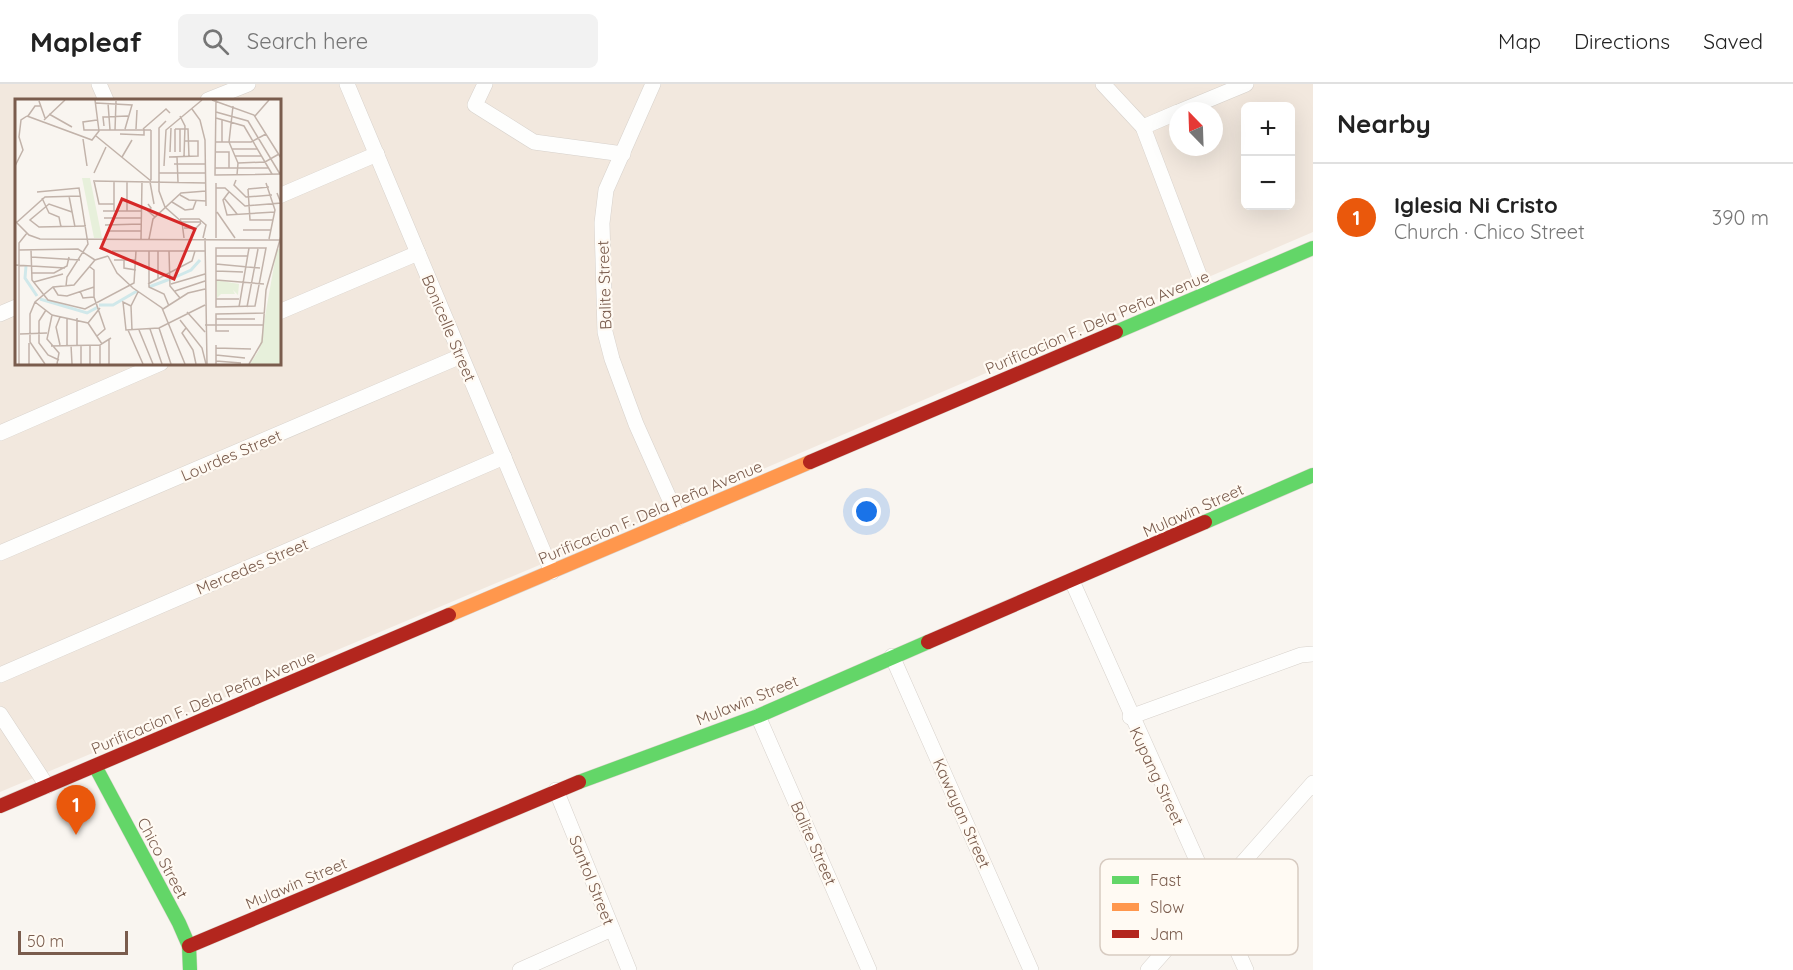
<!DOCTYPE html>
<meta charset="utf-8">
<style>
:root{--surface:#fff;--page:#f2f2f2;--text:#222;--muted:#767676;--line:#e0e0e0;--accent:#ea580c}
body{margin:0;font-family:Quicksand,sans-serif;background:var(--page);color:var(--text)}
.controls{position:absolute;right:18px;top:18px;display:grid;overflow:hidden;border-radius:9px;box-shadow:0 6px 24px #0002}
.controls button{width:54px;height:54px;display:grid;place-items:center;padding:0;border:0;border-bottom:2px solid var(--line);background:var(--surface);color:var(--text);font:30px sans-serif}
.compass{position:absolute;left:1169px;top:18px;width:54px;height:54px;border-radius:50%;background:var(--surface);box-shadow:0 6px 24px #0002;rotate:337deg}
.scale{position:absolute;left:18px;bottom:15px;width:110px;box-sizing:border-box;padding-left:6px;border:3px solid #7a5c4d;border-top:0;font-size:16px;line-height:21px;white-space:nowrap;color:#7a5c4d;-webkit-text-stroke:4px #fffaf3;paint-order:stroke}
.you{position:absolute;left:867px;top:428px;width:21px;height:21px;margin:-15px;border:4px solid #fff;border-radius:50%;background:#1a73e8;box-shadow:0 0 0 9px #1a73e833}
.badge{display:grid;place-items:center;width:39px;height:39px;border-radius:50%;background:var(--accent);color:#fff;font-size:20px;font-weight:700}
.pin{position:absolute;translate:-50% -50px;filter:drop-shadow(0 2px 3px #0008)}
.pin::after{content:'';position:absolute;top:32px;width:21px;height:18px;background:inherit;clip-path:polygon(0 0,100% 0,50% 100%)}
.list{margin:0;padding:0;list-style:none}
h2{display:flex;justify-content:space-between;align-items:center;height:78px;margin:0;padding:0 24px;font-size:26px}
h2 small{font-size:20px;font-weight:400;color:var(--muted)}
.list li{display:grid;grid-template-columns:39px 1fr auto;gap:18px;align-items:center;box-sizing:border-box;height:108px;padding:0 24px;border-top:2px solid var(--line)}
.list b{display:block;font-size:22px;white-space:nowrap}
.list p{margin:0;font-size:20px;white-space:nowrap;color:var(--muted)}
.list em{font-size:20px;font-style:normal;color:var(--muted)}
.icon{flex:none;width:33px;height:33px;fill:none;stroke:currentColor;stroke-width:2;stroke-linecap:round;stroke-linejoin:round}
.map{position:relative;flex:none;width:1313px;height:886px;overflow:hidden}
header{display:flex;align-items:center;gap:36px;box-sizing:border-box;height:84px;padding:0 30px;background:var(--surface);border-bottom:2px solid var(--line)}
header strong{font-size:28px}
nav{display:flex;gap:33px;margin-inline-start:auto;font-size:21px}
.search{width:420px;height:54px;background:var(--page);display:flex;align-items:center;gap:15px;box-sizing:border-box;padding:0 21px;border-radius:9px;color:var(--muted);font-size:22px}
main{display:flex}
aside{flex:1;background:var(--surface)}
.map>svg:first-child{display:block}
</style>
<header>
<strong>Mapleaf</strong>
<div class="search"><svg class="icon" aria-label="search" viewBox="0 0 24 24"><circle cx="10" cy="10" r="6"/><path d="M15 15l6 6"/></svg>Search here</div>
<nav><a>Map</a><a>Directions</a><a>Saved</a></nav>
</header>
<main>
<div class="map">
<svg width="1313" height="886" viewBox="0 0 1313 886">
<rect width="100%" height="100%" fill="#f9f5f0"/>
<path fill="#f2e8de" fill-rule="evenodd" d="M0,0h1313v148l-719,310 -594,250zM16,16h263v263h-263zM1246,22h44v100h-44zM1178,27h36v36h-36z"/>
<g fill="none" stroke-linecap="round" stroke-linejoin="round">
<defs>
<g id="street">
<polyline points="99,0 106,16"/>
<polyline points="347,0 552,488"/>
<polyline points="485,0 475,21 534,58 623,70"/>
<polyline points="653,0 606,106 602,139 605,248 612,275 636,340 678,434"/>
<polyline points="1103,0 1143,43 1206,209"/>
<polyline points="208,16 248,0"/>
<polyline points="1181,27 1246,0"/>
<polyline points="1143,43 1178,28"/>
<polyline points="279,112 377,70"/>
<polyline points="279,228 418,169"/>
<polyline points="0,230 16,223"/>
<polyline points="0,349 161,279"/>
<polyline points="0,469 461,272"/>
<polyline points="1072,497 1246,886"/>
<polyline points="892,572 1031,886"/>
<polyline points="0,591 504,373"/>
<polyline points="0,630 47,702"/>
<polyline points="758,632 869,886"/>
<polyline points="1130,633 1301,571 1313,570"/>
<polyline points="556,706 629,886"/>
<polyline points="520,886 612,845"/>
<polyline points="1148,886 1313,699"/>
</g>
<g id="fast">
<polyline points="1116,248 1313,164"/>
<polyline points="1205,438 1313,391"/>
<polyline points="95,682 179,839 189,862 190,886"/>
<polyline points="579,698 758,632 928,558"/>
</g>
<polyline id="slow" points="449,531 810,378"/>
<g id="jam">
<polyline points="810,378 1116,248"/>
<polyline points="928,558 1205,438"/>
<polyline points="0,722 449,531"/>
<polyline points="189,862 579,698"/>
</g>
</defs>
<use href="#street" stroke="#d7d1cb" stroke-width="16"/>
<use href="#fast" stroke="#d9d2cb" stroke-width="15"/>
<use href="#slow" stroke="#d9d2cb" stroke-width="15"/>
<use href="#jam" stroke="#d9d2cb" stroke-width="15"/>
<use href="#street" stroke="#fefefd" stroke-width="15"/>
<use href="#fast" stroke="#63d668" stroke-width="14"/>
<use href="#slow" stroke="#ff974d" stroke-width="14"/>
<use href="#jam" stroke="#b3261e" stroke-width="14"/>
</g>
<g text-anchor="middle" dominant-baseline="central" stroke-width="4.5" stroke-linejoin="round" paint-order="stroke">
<g font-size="16" fill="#7a5c4d" stroke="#fffaf3">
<text transform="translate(604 201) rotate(-92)">Balite Street</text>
<text transform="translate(1097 238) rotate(-23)">Purificacion F. Dela Peña Avenue</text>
<text transform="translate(449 244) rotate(67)">Bonicelle Street</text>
<text transform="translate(231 371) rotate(-23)">Lourdes Street</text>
<text transform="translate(1193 426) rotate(-24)">Mulawin Street</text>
<text transform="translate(650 428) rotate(-23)">Purificacion F. Dela Peña Avenue</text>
<text transform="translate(252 482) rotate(-23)">Mercedes Street</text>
<text transform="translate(747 616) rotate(-22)">Mulawin Street</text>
<text transform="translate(203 618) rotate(-23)">Purificacion F. Dela Peña Avenue</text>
<text transform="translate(1157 692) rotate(65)">Kupang Street</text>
<text transform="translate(962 729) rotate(66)">Kawayan Street</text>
<text transform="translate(814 759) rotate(66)">Balite Street</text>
<text transform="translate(163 774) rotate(62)">Chico Street</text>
<text transform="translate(592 796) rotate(68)">Santol Street</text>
<text transform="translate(296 799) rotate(-23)">Mulawin Street</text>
</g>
</g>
<g transform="translate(15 15)">
<rect width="266" height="266" fill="#f9f5f0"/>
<path d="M67,79h8l12,60h-8zM262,150h3v115h-30l9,-14zM201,181l23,4 -1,11 -5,-5 2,4h-14l-4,4z" fill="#e7f0db"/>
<path fill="none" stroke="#d0e8ea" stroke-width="3" d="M11,167l-1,12 12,18M156,180l20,-9 9,-10M134,188l21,-8M25,200l47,14 11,-6M84,206h14l24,-14"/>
<path fill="none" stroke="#c2b3aa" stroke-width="1.5" d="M197,1l42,15 27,43M201,1l-1,75 66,-1M24,2l6,17M81,4l36,2 -7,24M93,4l2,27M218,7l-4,36 9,21 -1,12M177,10l8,11 5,20 1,66M201,13l32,9 32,53M34,15l23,13M12,17l65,24 7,-9 -4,-31M13,17l7,-10h6M165,17l5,10 -1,31M240,17l14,-16M201,19l28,8 28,48M29,21l21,-20M82,21l-14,2 1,8h67M151,22l-7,7v63l6,16 17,15 2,16M89,27l-1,-9 25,-1M121,30l1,-19M128,30l23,-20 4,4M160,30h13l1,28M165,30v23M100,31l1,-29M136,31v50M105,35l24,1v-6M81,37l55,45M68,40l4,27M201,43h35l15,-8M207,43v-22M217,50h25M155,53l1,-24M160,53v-23M200,53h14v16M220,57h26M107,58l10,-17M154,58l29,-1v-15h-13M162,58l1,25M223,64l27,-1 14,-8M159,65h32M0,67l8,-16 -4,-13 2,-17 6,-4M149,67l2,-36 36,-30M200,69h54M79,74l12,-26M144,74h47M221,81l-2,5 12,12 26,-2M78,82l113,2M79,82l5,23h15M99,82v30M112,82v30M135,83l4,22M251,84l9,27 -6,29M201,89h9l20,18 36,-3 -4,-10M233,90l2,31h23M233,90l21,-2M22,93l42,-4 9,56 -21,33 -1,9M214,93l-6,8 4,15 48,-3M165,96l9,5 17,1M54,97l6,31M27,99l7,15 10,4 2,10M209,99l13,16M157,103l13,8 8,-1 3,-8M133,105l3,4 -3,3 7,6M88,112h38M57,113l-23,-8 -19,16 9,7 47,-1M202,113l18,26M89,119h37M165,120h19l7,6 -3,13M0,122l14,14 11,4 240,1M167,123h19M1,124l29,-26 35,-1M90,126l36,-1M169,129h12l5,-5M228,131h28M92,132h34M190,139l2,126M201,139v-55M126,140l1,-58M134,140l4,-20 28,-26 25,-2M201,149h50l-11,58 -39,1zM4,151l59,-1 17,11M16,151l1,30 16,20 37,9 49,-26 2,-32M97,152h93M134,152v36l15,7 5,12M143,152v27M154,152l1,35 10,12M93,157l9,17 16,15 29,20 23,56M201,157h31M16,158l49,3M99,161h22M109,161v8l12,2M201,165l44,4M0,166l50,3M75,168l4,3v27l11,32 -8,7M201,172l27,1M16,174h23l13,-7 2,-9M201,181l48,4M19,183l29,-8M133,185l44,-23 3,-10M156,185l34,-10M38,188l5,8 9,1 27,-9M65,192l3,7 11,-1M160,192l30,-10M201,200h23M20,203l17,13 36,8 14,21M116,207l-8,-4 3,28 33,-2 46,-23M224,208l10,-59M232,208l11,-58M148,210l25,-16 17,-4M31,211l-7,11v22l9,12 11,5M172,213l18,20M37,216l-5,24 12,14 -2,11M52,219v27M62,219v27M201,220h39M165,221l22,28 4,16M73,224l12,-15M190,226h59M144,229l12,36M171,229l-4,5 11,17 3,14M135,230l12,35M113,231l15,34M117,231l-1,-24 7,-14M124,231l14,34M214,232h-13v-17l49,-1M5,235l27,-1M94,240v25M45,246l-4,-18 4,-10M56,246l1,19M66,246v19M75,246v19M201,246v19M36,247l49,-1 11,-7M201,249l35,1M201,256l29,3M201,262l25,2M4,265v-121l8,-10M14,265v-21M30,265l-15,-22v-28l5,-12 18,-15 21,-2 21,-25 13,-4M85,265v-19M234,265l13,-22 4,-52 15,-54"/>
<path fill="#d62828" fill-opacity="0.15" stroke="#d62828" stroke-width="3" d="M107,100l73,30 -21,50 -73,-31z"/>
<rect width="266" height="266" fill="none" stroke="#7a5c4d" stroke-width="3"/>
</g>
<rect x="1100" y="775" width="198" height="96" rx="9" fill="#fffaf3" stroke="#d7cbc1" stroke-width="1.5"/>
<rect x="1112" y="792" width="27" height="8" fill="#63d668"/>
<rect x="1112" y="819" width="27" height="8" fill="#ff974d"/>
<rect x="1112" y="846" width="27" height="8" fill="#b3261e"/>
<g font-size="16" fill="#7a5c4d">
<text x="1150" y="802">Fast</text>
<text x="1150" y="829">Slow</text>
<text x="1150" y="856">Jam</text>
</g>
</svg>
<div class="controls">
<button>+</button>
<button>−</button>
</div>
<svg class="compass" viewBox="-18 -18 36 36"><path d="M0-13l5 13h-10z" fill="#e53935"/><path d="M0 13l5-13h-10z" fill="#767676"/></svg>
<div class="scale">50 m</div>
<div class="you"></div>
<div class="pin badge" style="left:76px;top:751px">1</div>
</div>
<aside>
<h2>Nearby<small></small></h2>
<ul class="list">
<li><span class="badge">1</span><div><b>Iglesia Ni Cristo</b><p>Church · Chico Street</p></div><em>390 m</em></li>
</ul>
</aside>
</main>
